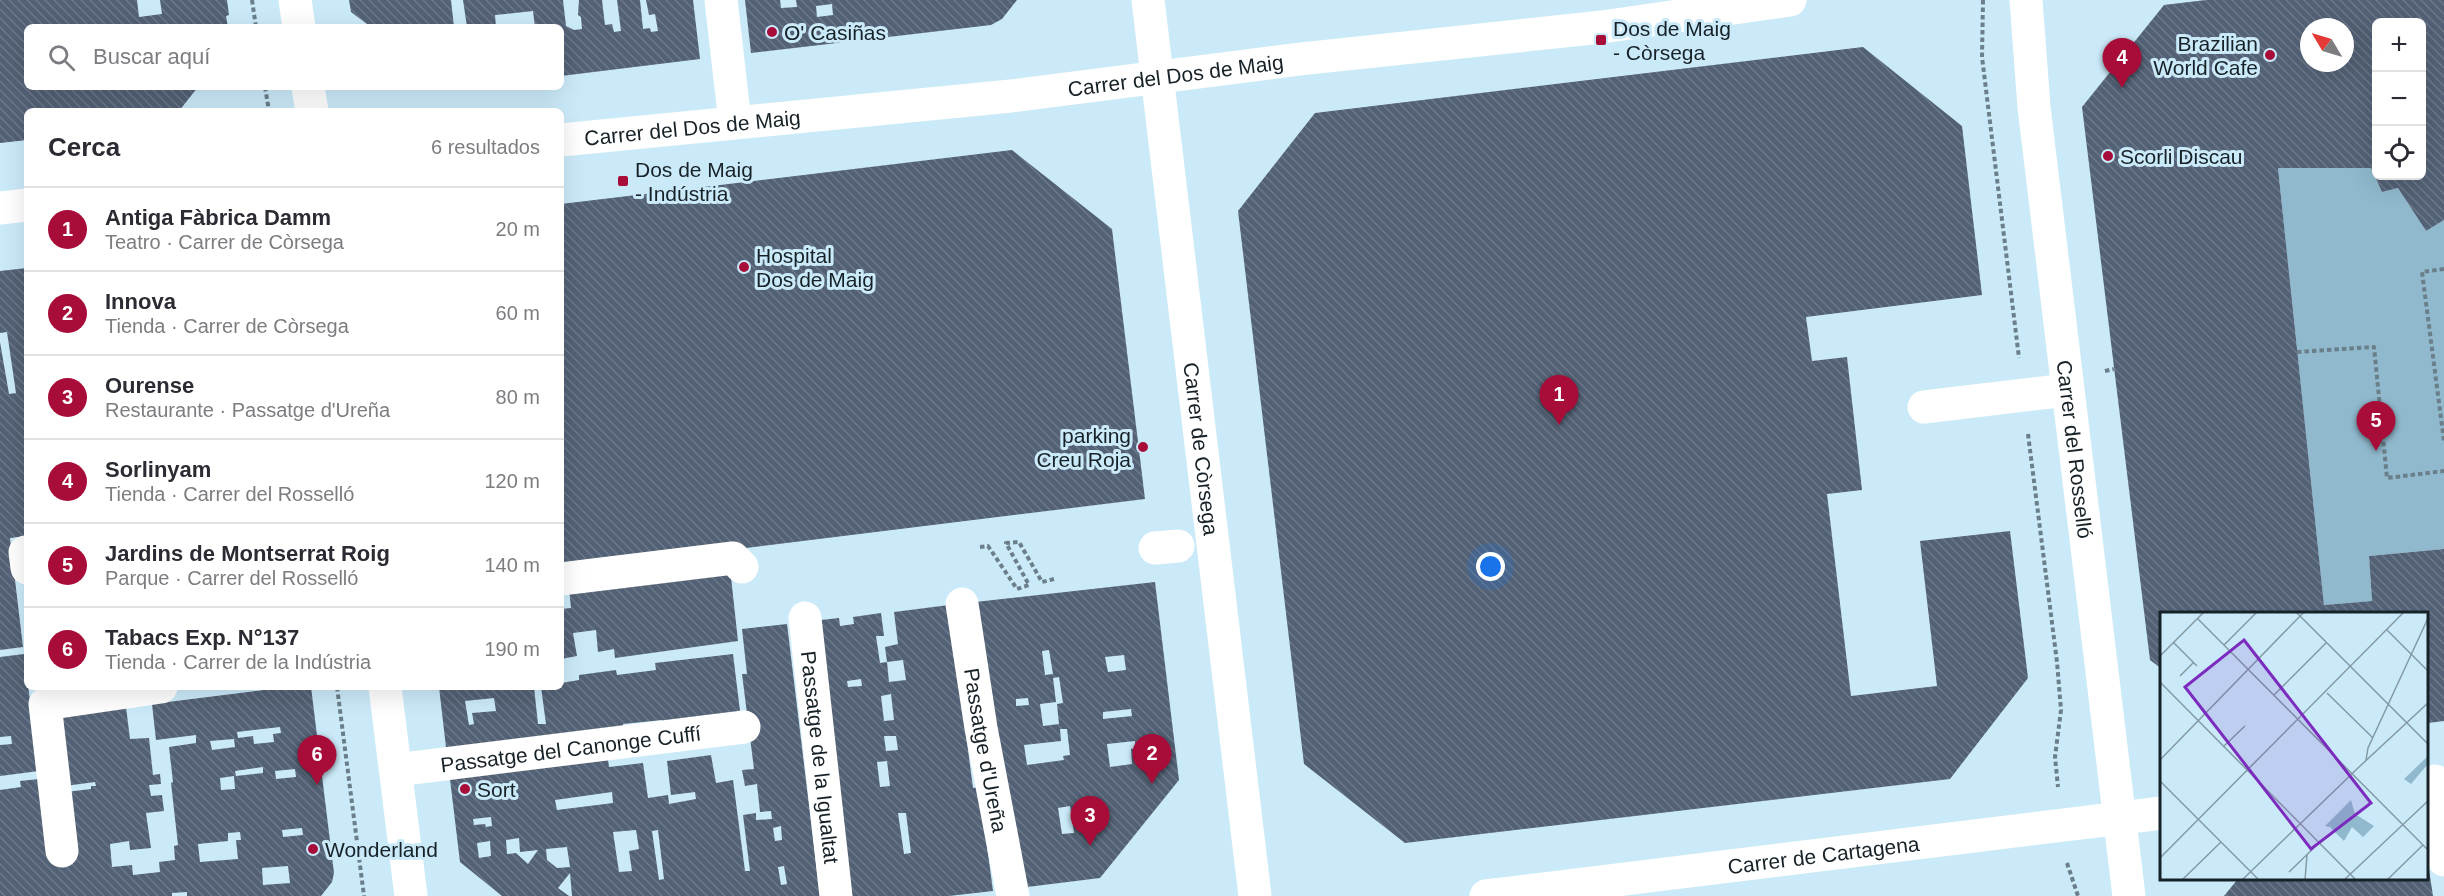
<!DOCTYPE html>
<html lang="es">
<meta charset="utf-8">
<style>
:root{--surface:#fff;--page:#f7f7f7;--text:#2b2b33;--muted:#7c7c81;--line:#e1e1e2;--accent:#a70d38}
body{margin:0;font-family:Arial,sans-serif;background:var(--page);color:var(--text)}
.controls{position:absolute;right:18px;top:18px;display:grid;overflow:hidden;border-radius:9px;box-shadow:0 6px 24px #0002}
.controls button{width:54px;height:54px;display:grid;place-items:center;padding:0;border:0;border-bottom:2px solid var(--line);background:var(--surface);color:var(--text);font:30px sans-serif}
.compass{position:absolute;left:2300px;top:18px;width:54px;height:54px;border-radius:50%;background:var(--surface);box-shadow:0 6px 24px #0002;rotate:308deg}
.you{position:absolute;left:1491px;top:567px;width:21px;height:21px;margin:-15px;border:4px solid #fff;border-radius:50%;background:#1a73e8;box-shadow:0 0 0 9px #1a73e833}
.badge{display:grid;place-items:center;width:39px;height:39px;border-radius:50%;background:var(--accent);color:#fff;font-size:20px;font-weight:700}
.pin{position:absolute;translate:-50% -50px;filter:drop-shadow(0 2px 3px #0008)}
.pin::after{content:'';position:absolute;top:32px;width:21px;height:18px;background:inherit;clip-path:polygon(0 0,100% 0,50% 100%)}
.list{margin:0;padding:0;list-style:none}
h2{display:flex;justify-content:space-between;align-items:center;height:78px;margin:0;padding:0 24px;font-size:26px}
h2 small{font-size:20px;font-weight:400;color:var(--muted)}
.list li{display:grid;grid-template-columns:39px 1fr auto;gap:18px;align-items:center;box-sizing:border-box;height:84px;padding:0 24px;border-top:2px solid var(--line)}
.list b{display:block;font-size:22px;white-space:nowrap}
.list p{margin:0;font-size:20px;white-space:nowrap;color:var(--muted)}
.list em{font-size:20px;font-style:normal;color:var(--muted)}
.icon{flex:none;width:33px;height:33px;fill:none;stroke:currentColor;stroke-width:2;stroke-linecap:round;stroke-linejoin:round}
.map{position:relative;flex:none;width:2444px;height:896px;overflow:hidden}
.search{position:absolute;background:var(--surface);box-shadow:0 6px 24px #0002;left:24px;top:24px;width:540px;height:66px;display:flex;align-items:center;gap:15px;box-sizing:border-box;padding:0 21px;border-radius:9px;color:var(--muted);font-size:22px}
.panel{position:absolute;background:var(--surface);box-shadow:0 6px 24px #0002;left:24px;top:108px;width:540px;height:582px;border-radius:9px}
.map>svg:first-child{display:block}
</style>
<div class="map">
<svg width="2444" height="896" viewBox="0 0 2444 896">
<defs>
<pattern id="building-back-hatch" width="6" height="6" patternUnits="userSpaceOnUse" patternTransform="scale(1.5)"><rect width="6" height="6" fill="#536176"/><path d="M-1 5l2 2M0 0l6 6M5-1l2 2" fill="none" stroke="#6c7888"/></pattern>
</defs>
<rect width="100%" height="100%" fill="#cbeaf9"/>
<polygon fill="#90b9cd" points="2278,168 2371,168 2382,192 2398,188 2426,231 2444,220 2444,549 2369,556 2372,601 2324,605"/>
<g fill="url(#building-back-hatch)" fill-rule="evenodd">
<polygon points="0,0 137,0 139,17 162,14 160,0 227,0 229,15 226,16 228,27 27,27 27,87 198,87 179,111 27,111 27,140 0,143"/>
<polygon points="349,0 451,0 454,27 371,27 351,12"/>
<polygon points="463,0 563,0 566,26 574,30 582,29 581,17 578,15 579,0 602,0 605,25 612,24 614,32 621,31 617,0 640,0 643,29 650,28 651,32 658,31 655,14 649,15 646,0 693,0 700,59 561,76 561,27 535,27 533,11 495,15 496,27 467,27"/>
<path d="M745,0h35l1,8 16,-1 -1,-7h221l-15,19 -11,6 -240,28zM832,4l1,11 -16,2 -1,-11z"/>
<path d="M2206,0h238v220l-18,11 -28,-43 -16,4 -11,-24h-93l46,437 48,-4 -3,-45 75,-7v172l-16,2 -1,-109h-265v55l-12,-9 -68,-553 82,-102zM2376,22h46v154h-46zM2309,27h36v36h-36z"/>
<polygon points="1863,47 1962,126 1982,295 1806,317 1812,361 1847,357 1862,490 1827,494 1851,696 1937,686 1920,541 2010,531 2028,678 1950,779 1405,843 1304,764 1238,211 1315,113"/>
<polygon points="1012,150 1112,229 1145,499 730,550 561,568 561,204"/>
<polygon points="27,268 27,536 10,538 23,647 0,650 0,342 9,394 16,393 7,332 0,333 0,271"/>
<polygon points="730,568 738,641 615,658 614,649 598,652 596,630 573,633 577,656 561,659 561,609 571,608 569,589"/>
<path d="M1155,582l24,198 -79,98 -81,10 -44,-286zM1049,650l4,24 -8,1 -3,-24zM1124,655l2,15 -18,2 -3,-15zM1059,677l4,26 -6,1 2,20 -16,2 -3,-22 16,-2 -3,-24zM1028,698l1,7 -13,1v-7zM1131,709l1,7 -29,3v-7zM1060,729h7l3,26 -7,1 1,4 -37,5 -3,-20 37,-4zM1135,741l1,7 -5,1 1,15 -22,3 -3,-23zM1070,806l4,27 -12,1 -4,-26z"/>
<path d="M949,605l24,183 6,-1 14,104 -44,5h-104l-33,-275 27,-3 1,8 14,-2 -1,-7 28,-4 3,23h-8l4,27 7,-1 -2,-15 13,-3 -4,-32zM903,660l3,20 -17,2 -2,-20zM861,679l1,7 -14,1 -1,-6zM891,694l3,26 -10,1 -3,-25zM884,736h12l2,14 -12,1zM887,761l3,25 -10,1 -3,-25zM898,813h8l5,40 -7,1z"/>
<path d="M787,624l33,272h-248l-2,-23 -12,15 11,8h-67l-42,-34 -11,-91 158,-20 2,16 34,-4 5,35 20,-3 1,9 27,-5 -1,-7 -24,3 -4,-34 44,-6 5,28 17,-3 12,91h5l-7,-56 13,-2v7l16,-1 -1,-8 -11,1 -3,-28 -12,2 -3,-16 12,-1 -12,-95h5l-5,-45zM612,792l1,11 -56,7 -2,-10zM491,817l1,9 -6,1 -1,-3 -11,1 -1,-6zM781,826l1,14 -7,1 -2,-13zM636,830l3,19 -10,2 3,20 -13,1 -6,-40zM658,830l6,49 -5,1 -7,-49zM519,838l1,14 18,-2 -10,14 -12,-11 -9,1 -1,-14zM490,841l1,15 -12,2 -2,-15zM567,847l3,20 -13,1 -10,-8 -1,-11zM784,866l3,18 -6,1 -3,-18z"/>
<polygon points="24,654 39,771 0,776 0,745 12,744 11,736 0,737 0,657"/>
<path d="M733,654l8,65 -78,10 -1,-9 -39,4 2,11 -178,21 -8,-69h95l4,37h8l-5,-37h20v-4l18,-3v-5l37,-5 1,5 39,-5 -1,-7zM494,698l2,13 -24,2 2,11 -5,1 -4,-24z"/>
<path d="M287,687h24l23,186 -2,9 -11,14h-134v-4l-15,1v3h-172v-106l21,-3 -1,-6 19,-2 27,13 25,-3v-3h5l-1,-4 -30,4 -8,-71 69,-8 4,32 19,-1 4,37 7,-1 1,10 -12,1 2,11 11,-1 2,16 -18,2 5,35 -21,2 -1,-9 -19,3 2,23 20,-2 1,10 27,-3 -1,-10 16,-2 -1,-14 4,-1 -7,-62 2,-1 -4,-35 27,-4v-8l-40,5 -4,-36zM280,727l1,6 -8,1 1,8 -20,2 -1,-8 -15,2 -1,-6zM234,739l1,8 -23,3 -2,-9zM263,767v6l-27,3 -1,-5zM295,769l1,8 -20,2 -1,-8zM234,776l1,13 -14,1 -1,-12zM302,828l1,7 -20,2 -1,-7zM240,832l1,8h-5l2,19 -38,3 -2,-18 30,-3v-8zM288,866l2,17 -27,2 -1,-17z"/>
<polygon points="2428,863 2433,896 2224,896 2237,880 2428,880"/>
</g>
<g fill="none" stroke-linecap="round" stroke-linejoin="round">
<g stroke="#6a7f89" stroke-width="4" stroke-dasharray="4.5 3" stroke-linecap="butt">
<polyline points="252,0 256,27"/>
<polyline points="1983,0 1982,57 2019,358"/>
<polyline points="265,87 269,111"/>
<polyline points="2444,269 2422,272 2444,441"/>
<polyline points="2297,352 2374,347 2387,478 2444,471"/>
<polyline points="2105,371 2114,369"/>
<polyline points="2028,434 2057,662 2061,710 2055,757 2058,787"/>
<polyline points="980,547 988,546 1017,589 1029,585 1006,543 1019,542 1042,582 1054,579"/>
<polyline points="337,687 364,896"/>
<polyline points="2067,863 2078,896"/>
</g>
<g stroke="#fff" stroke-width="33">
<polyline points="721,0 735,122"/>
<path id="s1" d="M1148,0l107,896"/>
<path id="s2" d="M561,140l450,-44 289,-37 302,-32 188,-27"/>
<polyline points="0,208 27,205"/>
<polyline points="1924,407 2067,390"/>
<polyline points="1155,548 1178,546"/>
<polyline points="25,552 27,568"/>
<polyline points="561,579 733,558 742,567"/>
<path id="s3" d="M962,604l19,124 32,168"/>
<path id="s4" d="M805,618l31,278"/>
<path id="s5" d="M396,770l348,-43"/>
<polyline points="2435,781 2444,860"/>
<polyline points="62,851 45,704 161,687"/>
<path id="s6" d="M1486,896l676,-83"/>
</g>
<g stroke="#fff" stroke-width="33">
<polyline points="295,0 299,27"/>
<path id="s7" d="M2026,0l8,107 95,789"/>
<polyline points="308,87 312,111"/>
<polyline points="385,687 411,896"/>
</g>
</g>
<g fill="#a70d38" stroke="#cbeaf9" stroke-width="2">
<circle cx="772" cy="32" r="6"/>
<rect x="1595" y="34" width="12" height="12" rx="3"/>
<circle cx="2270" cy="55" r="6"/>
<circle cx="2108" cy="156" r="6"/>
<rect x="617" y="175" width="12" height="12" rx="3"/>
<circle cx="744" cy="267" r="6"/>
<circle cx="1143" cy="447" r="6"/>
<circle cx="465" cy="789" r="6"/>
<circle cx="313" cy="849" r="6"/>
</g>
<g text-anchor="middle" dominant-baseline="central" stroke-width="6" stroke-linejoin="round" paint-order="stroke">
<g font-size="21" fill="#172228" stroke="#cbeaf9" text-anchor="start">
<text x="1613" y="28">Dos de Maig<tspan x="1613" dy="24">- Còrsega</tspan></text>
<text x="784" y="32">O' Casiñas</text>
<text x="2258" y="43" text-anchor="end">Brazilian<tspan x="2258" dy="24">World Cafe</tspan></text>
<text x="2120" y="156">Scorli Discau</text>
<text x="635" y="169">Dos de Maig<tspan x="635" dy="24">- Indústria</tspan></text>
<text x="756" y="255">Hospital<tspan x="756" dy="24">Dos de Maig</tspan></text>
<text x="1131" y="435" text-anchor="end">parking<tspan x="1131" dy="24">Creu Roja</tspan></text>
<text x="477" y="789">Sort</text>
<text x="325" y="849">Wonderland</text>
</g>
<g font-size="21" fill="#172228" stroke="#cbeaf9">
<text stroke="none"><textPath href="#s2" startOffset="618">Carrer del Dos de Maig</textPath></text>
<text stroke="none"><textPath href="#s2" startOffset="132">Carrer del Dos de Maig</textPath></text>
<text stroke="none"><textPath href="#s1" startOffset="452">Carrer de Còrsega</textPath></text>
<text stroke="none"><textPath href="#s7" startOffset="452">Carrer del Rosselló</textPath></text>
<text stroke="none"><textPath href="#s5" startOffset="176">Passatge del Canonge Cuffí</textPath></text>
<text stroke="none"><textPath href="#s3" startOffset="148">Passatge d'Ureña</textPath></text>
<text stroke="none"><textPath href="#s4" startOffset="140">Passatge de la Igualtat</textPath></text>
<text stroke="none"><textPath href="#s6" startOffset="340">Carrer de Cartagena</textPath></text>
</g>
</g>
<g transform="translate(2160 612)">
<rect width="268" height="268" fill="#cbeaf9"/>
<path d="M268,144v8l-17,20 -7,-5z" fill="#90b9cd"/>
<path d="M191,188l4,14 19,12 -11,11 -11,-10 -8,14 -14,-14 -5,-1z" fill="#90b9cd"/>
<path fill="none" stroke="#839aa5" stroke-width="1.5" d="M136,0l133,133M38,7l231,232M227,18l42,42M14,31l23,23M64,33l33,-33M0,44l44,-44M20,64l13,-13M0,70l196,198M167,81l46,45M114,83l53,-53M63,135l22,-21M0,148l144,-148M206,148l2,-12 61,-132M199,155l70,-65M0,169l99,99M0,246l244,-246M129,260l30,-29M22,268l39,-38M82,268l117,-113M145,268l2,-25M184,268l85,-80M227,268l36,-35"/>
<path fill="#7b2cbf" fill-opacity="0.15" stroke="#7b2cbf" stroke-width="3" d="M84,28l127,163 -60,46 -126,-162z"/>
<rect width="268" height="268" fill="none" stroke="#172228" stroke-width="3"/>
</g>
</svg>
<div class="controls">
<button>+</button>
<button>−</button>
<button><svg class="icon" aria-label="locate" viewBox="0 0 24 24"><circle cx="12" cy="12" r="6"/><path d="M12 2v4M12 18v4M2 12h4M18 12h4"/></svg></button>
</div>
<svg class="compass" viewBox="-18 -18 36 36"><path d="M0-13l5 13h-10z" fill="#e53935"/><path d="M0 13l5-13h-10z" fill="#7c7c81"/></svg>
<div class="you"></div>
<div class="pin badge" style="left:1559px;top:425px">1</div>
<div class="pin badge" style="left:1152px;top:784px">2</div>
<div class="pin badge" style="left:1090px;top:846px">3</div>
<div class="pin badge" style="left:2122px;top:88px">4</div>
<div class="pin badge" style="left:2376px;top:451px">5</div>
<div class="pin badge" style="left:317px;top:785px">6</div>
<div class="search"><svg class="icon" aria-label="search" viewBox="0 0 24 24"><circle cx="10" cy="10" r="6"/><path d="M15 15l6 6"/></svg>Buscar aquí</div>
<section class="panel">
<h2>Cerca<small>6 resultados</small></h2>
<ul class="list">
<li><span class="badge">1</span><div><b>Antiga Fàbrica Damm</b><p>Teatro · Carrer de Còrsega</p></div><em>20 m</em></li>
<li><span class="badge">2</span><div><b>Innova</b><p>Tienda · Carrer de Còrsega</p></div><em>60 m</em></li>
<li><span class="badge">3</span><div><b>Ourense</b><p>Restaurante · Passatge d'Ureña</p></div><em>80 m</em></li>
<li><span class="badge">4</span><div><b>Sorlinyam</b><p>Tienda · Carrer del Rosselló</p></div><em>120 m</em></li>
<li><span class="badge">5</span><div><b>Jardins de Montserrat Roig</b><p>Parque · Carrer del Rosselló</p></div><em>140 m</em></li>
<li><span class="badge">6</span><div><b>Tabacs Exp. N°137</b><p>Tienda · Carrer de la Indústria</p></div><em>190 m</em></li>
</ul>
</section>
</div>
